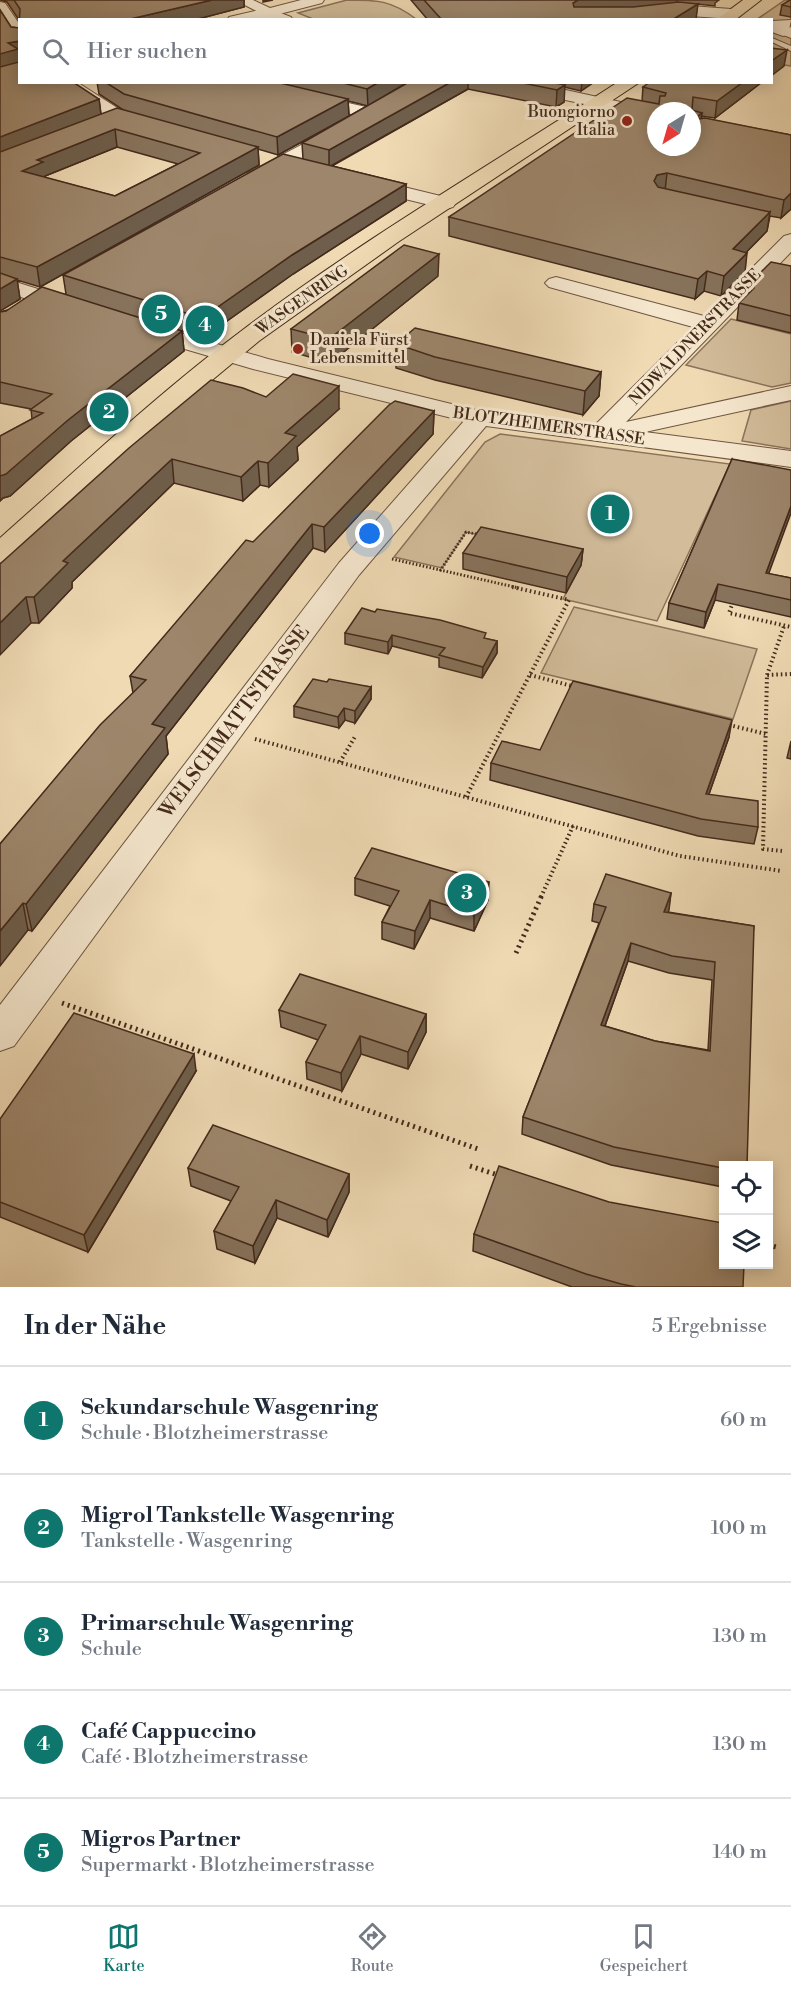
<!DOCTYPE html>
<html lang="de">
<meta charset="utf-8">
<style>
:root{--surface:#fff;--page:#f6f6f7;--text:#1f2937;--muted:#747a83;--line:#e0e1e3;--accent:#0f766e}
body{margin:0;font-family:"Libre Bodoni",serif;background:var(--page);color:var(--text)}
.controls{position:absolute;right:18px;bottom:18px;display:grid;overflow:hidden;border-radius:0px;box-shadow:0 3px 15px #0003}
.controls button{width:54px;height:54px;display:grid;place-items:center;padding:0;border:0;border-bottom:2px solid var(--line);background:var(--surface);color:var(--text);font:30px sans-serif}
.compass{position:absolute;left:647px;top:102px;width:54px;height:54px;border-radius:50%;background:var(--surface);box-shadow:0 3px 15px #0003;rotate:217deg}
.you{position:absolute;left:370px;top:534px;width:21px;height:21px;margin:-15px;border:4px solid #fff;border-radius:50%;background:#1a73e8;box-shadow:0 0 0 9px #1a73e833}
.badge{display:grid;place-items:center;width:39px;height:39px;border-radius:50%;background:var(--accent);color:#fff;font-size:20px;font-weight:700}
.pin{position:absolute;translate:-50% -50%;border:3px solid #fff;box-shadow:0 2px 6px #0006}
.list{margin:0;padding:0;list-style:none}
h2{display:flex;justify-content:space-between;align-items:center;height:78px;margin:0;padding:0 24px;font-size:26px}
h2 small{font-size:20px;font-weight:400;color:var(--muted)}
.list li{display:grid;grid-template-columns:39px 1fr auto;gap:18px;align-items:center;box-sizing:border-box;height:108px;padding:0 24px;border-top:2px solid var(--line)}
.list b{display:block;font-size:22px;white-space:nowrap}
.list p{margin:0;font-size:20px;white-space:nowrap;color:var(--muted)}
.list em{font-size:20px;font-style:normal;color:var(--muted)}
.icon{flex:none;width:33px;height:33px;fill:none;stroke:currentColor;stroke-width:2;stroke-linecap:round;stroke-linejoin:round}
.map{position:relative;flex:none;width:791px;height:1287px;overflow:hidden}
.search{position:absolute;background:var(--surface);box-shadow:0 3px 15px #0003;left:18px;right:18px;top:18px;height:66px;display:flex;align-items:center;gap:15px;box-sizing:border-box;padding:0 21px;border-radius:0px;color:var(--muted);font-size:22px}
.sheet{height:618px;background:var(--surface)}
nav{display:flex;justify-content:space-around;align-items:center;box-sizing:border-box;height:84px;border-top:2px solid var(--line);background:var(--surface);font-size:16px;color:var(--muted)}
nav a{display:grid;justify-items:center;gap:3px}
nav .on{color:var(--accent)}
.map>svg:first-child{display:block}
</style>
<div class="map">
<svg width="791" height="1287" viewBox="0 0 791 1287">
<rect width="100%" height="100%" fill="#efdab4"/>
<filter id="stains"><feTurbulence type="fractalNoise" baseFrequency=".00333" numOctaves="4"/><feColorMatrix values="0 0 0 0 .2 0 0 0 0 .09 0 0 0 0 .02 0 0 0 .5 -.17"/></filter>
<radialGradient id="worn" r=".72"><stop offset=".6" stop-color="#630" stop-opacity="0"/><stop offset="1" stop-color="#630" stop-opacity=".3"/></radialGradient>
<g fill="#d2bc9a" stroke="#8b735a" stroke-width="1.5">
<path d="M347,0c30,0 44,0 69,19h-103l-15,-6z"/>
<polygon points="785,0 791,0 791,66 772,63 772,20 756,20"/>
<polygon points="731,319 791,334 791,383 772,387 686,365"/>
<polygon points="791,401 791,449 742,441 751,410"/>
<polygon points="500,434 730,464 657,621 563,599 581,565 582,558 466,532 442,568 394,557 485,442"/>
<polygon points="574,607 757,649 733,719 541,673"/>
</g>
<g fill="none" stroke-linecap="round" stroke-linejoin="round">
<defs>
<g id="service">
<polygon points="791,27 791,38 779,33 780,31"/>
<polygon points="772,38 791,46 791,51 772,42"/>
</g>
<g id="minor">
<polygon points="235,0 253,0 270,8 301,0 324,0 322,3 268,17"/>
<polygon points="0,2 5,3 20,25 20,42 15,41 0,18"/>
<polygon points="791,20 788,35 783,36 772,32 772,21"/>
<path d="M57,82h20l48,31 28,9 3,4 -3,4c-20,5 -82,-32 -96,-48z"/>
<polygon points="495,82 529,82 662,111 656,111 656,119 503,87"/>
<polygon points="308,94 375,109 377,113 369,118 302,103 300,99"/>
<polygon points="339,125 345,126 348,130 345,134 262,181 248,181 246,177 248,173"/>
<polygon points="367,178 453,199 456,203 453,207 446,209 360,188 358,184 360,180"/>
<polygon points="791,234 791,252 626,422 791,386 791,400 645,432 791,451 791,467 486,426 359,575 14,1046 0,1051 0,1005 339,563 464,421 253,369 137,335 134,330 137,325 145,323 153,325 268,359 480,411 594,426 693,327 549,287 545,283 549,279 556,277 704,316 784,236"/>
<polygon points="0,277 79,302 82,307 79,312 71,314 0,290"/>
</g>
<g id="tertiary">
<polygon points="677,5 731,9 739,14 731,19 677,15 632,20 573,20 581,15"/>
<polygon points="268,8 291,17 293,20 227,20 229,17"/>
</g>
<g id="primary">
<polygon points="743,0 761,0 735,20 716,20"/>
<path d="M618,82h22l-242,160 -139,99 -96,80 -152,139 -11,3v-25c79,-70 156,-143 240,-206 121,-92 252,-168 378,-250z"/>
</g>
</defs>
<use href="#service" stroke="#6f5641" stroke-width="2"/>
<use href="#minor" stroke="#6f5641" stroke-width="2"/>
<use href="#tertiary" stroke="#6f5641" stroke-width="2"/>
<use href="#primary" stroke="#442a1b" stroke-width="2"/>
<g stroke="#442a1b" stroke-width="3" stroke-dasharray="1.5 2" stroke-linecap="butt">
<polyline points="392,559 519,588"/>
<polyline points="440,571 466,532 481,535"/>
</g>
<g stroke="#442a1b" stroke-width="4" stroke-dasharray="1.5 3" stroke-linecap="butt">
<polyline points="733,602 729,613 791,627"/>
<polyline points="530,675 576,687"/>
<polyline points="767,675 784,626"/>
<polyline points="729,725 766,734"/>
<polyline points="255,739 680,856 782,871"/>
<polyline points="340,762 356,735"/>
<polyline points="466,797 569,600 512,587"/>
<polyline points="782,851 763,849 767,675 791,674"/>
<polyline points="541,897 573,826"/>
</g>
<g stroke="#442a1b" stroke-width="5" stroke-dasharray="2 4" stroke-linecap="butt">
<polyline points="516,953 542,895"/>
<polyline points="62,1003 478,1149"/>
<polyline points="470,1166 498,1175"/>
<polyline points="768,1245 776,1247"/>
</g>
<use href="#service" fill="#f5e7ce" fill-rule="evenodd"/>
<use href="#minor" fill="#f5e7ce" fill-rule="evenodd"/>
<use href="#tertiary" fill="#f5e7ce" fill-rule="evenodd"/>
<use href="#primary" fill="#efdab4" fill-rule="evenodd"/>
</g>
<g fill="#87735c" stroke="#442a1b" stroke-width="1.5" fill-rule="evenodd">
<path d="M0,0h244v7l-50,13h-174v62l79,17 2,15 24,-3 -26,-17 -2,-12h311l-40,24 -20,-5 1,15 -71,39 -20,-6 1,16 -219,122 -23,-7 3,19 -20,12v-301l11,17 8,1v-8l-12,-18zM117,147l61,17 -63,32 -69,-18 -1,-2z"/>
<polygon points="411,0 719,0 715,3 715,6 697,4 696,19 694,20 428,20"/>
<polygon points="791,0 791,17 780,15 782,5"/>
<polygon points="409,82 594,82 581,91 564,87 564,102 556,107 468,89 332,166 406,184 406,201 293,274 203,338 182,331 184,351 71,441 10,496 3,498 0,501 0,436 32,419 31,409 0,403 0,312 66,294 63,275 303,159 302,143"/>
<polygon points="762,82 715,118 701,116 701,118 791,135 791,209 781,218 770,216 767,231 746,252 745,272 721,296 704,291 695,299 449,236 449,217 642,101 643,87"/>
<polygon points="791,266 791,333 737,320 739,303 746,296 747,286"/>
<polygon points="438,276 330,363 292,352 291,329"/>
<polygon points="396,344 601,372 599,396 583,415 435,380 396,368"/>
<polygon points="266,397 339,409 297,447 298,460 269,487 260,485 243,501 174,483 72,582 72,588 39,623 31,623 0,564"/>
<polygon points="434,411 433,434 325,552 313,548 166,736 168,754 32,931 28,930 0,844 133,693 130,676 253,542"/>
<polygon points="732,459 769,574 791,578 791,617 715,600 704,628 667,619 669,603"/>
<polygon points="583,549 581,565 566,593 463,569 463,553"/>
<polygon points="345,633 486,639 497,641 497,653 482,678 439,667 439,658 392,646 388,654 345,644"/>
<polygon points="327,682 371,687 371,699 355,723 345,720 339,728 294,717 294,706"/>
<polygon points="729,737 709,794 758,827 754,844 698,836 490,780 491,763 540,750"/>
<polygon points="791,741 791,759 787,758"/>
<polygon points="355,878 488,900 474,931 430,918 414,949 382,939 382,922 390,906 355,895"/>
<path d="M671,893l-3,19 86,14 -31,240v21l-112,-22 -89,-31 1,-17 76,-194 -7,-2 2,-17zM628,961l41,12 43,7 -4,70 -53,-9 -50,-15z"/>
<polygon points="279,1010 426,1014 426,1032 408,1069 361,1054 342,1091 307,1079 306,1062 318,1040 281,1027"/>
<polygon points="196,1071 88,1252 0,1217 0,1119"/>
<polygon points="188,1168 349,1174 349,1192 328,1237 277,1218 255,1263 217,1249 214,1231 231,1201 191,1186"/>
<polygon points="474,1234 743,1287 572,1287 473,1251"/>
</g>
<g fill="#6e5e4b" stroke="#442a1b" stroke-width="1.5">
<polygon points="212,0 244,0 244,7 194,20 126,20"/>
<polygon points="263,0 273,0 263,2"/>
<polygon points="578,0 677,0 677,3 572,18 573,3"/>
<polygon points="698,4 696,19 694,20 672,20"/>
<polygon points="20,41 20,65 0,70 0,54 8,43"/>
<polygon points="787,50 784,66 771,76 771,61"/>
<polygon points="379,82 408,82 368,106 367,89"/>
<polygon points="451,82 468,82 468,89 329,167 329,150"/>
<polygon points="582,82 594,82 581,91"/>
<polygon points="743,82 762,82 715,118 717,101"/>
<polygon points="565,85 564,102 556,107 557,90"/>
<polygon points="99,99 101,115 0,156 0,137"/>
<polygon points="348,99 349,116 278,155 277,137"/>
<polygon points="702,113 700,130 692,120"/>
<polygon points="115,129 117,147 45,176 46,180 22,171 37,160"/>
<polygon points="258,147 259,165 40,287 37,267"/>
<polygon points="667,173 665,191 652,199 654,181 657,175"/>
<polygon points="406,184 406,201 293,274 203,338 202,318 292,255"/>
<polygon points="791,193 791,209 781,218 784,200"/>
<polygon points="770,212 767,231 730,269 733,249"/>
<polygon points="747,253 745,272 721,296 724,276"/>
<polygon points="439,254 438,276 330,363 329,339"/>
<polygon points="707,271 704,291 695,299 698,279"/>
<polygon points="17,279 20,299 0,311 0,289"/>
<polygon points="182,331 184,351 71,441 10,496 3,498 0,501 0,476 68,420"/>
<polygon points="601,372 599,396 583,415 585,391"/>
<polygon points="339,386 339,409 297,447 298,460 269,487 268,463 285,433"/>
<polygon points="434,411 433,434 325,552 324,527"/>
<polygon points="172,459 174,483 72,582 72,588 39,623 34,597 63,561"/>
<polygon points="258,461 260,485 243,501 241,477"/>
<polygon points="791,506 791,513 763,589 766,573"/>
<polygon points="312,524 313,548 166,736 168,754 32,931 26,904 152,724"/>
<polygon points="583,549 581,565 566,593 567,577"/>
<polygon points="718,584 715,600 704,628 706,612"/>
<polygon points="26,597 31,623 0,655 0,623"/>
<polygon points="392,635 392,646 388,654 388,642"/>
<polygon points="497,641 497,653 482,678 483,667"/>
<polygon points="371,687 371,699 355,723 355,711"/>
<polygon points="344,708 345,720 339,728 338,717"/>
<polygon points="732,720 729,737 703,811 706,794"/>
<polygon points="489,882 488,900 474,931 474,914"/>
<polygon points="671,893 669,910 662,929 664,912"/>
<polygon points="430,900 430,918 414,949 415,931"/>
<polygon points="23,903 28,930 0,966 0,931"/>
<polygon points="631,943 628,961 599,1042 601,1025"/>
<polygon points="426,1014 426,1032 408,1069 408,1052"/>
<polygon points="360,1036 361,1054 342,1091 341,1073"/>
<polygon points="194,1054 196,1071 88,1252 84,1235"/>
<polygon points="349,1174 349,1192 328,1237 327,1220"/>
<polygon points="276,1200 277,1218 255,1263 253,1246"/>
</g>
<g fill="#9d866b" stroke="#442a1b" stroke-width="1.5" fill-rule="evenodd">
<polygon points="14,0 212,0 126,20 20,20 20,41 8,43 18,49 0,54 0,10 11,27 19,28 20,9"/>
<polygon points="424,0 578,0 573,3 574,7 633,7 679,2 698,4 672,20 442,20"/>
<polygon points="790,0 791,0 791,7 782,5"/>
<polygon points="771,48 787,50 771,61"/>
<polygon points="19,50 20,50 20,82 73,82 99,99 0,137 0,67 19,62"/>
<polygon points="105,82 276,82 348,99 277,137 124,94"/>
<polygon points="339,82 379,82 367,89"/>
<polygon points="409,82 451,82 329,150 302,143"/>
<polygon points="518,82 551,82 565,85 557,90"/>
<path d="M650,82h93l-26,19 -24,-4 -1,13 10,3 -10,7 13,-2 86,17v58l-7,7 -117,-27 -10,2 -3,6 4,6 112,25 -37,37 14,4 -23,23 -17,-5 -9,8 -249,-62 178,-119 32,6 1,-8h5l1,-3 -23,-6zM656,111h36v36h-36z"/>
<path d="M117,108l141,39 -221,120 -37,-10v-105zM115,129l85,24 -85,43 -93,-25 21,-9 -6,-2z"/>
<polygon points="283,154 406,184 292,255 202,318 63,275"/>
<polygon points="404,245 439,254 329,339 291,329"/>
<polygon points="771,262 791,266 791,316 739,303 754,288 747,286"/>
<polygon points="0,273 17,279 0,289"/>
<polygon points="42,287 182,331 68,420 6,474 0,476 0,436 43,413 30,410 52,394 0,382 0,312 6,311"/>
<polygon points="415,328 601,372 585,391 435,357 396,344"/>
<polygon points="293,374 339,386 285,433 296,436 268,463 258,461 241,477 172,459 63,561 68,563 34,597 26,597 0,623 0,564 129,448 211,380 243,388 266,397"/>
<polygon points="395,401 434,411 324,527 312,524 152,724 165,728 26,904 23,903 0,931 0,844 100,725 146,680 130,676 246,540 253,542 389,405"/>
<polygon points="732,459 791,470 791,506 766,573 791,578 791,600 718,584 706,612 669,603"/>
<polygon points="481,527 583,549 567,577 463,553"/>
<polygon points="362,608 375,612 377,609 440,620 486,633 484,638 497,641 483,667 439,655 445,648 392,635 388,642 345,633"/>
<polygon points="313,679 327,682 329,679 371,687 355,711 344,708 338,717 294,706"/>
<polygon points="573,681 732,720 706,794 758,801 758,827 701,819 491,763 502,741 540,750"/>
<polygon points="372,848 489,882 474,914 430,900 415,931 382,922 399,891 355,878"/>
<path d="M606,874l65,19 -7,19 90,14 -7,240h-24v2l-109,-21 -91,-30 83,-210 -12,-3zM631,943l41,13 43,6 -5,89 -55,-10 -54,-16z"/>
<polygon points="300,974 426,1014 408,1052 360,1036 341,1073 306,1062 326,1025 279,1010"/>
<polygon points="74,1013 194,1054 84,1235 0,1202 0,1119"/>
<polygon points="213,1125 349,1174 327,1220 276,1200 253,1246 214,1231 239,1187 188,1168"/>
<polygon points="499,1166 609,1202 723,1223 723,1264 744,1264 743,1287 636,1287 621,1284 586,1274 474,1234"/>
</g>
<g fill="#8f2418" stroke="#f5e7ce" stroke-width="2">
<circle cx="627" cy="121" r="6"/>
<circle cx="298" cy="349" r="6"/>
</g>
<g text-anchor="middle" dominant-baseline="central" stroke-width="6" stroke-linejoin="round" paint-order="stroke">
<g font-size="16" fill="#442a1b" stroke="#f5e7ce" text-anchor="end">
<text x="615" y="112">Buongiorno<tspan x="615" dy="18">Italia</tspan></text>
<text x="310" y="340" text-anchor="start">Daniela Fürst<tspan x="310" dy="18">Lebensmittel</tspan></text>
</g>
<g font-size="16" fill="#442a1b" stroke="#f5e7ce">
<text transform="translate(302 300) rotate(-35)">WASGENRING</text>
<text transform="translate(695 337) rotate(-46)">NIDWALDNERSTRASSE</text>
<text transform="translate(549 426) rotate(8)">BLOTZHEIMERSTRASSE</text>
</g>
<g font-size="20" fill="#442a1b" stroke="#f5e7ce">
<text transform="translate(235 722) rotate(-53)">WELSCHMATTSTRASSE</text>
</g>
</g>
<rect width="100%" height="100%" filter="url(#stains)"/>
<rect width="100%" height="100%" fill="url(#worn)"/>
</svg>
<div class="controls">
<button><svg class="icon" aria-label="locate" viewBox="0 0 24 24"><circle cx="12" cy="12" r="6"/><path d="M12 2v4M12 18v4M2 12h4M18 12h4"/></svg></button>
<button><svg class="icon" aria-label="layers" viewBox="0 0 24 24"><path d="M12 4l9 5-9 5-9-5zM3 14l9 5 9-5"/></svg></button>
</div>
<svg class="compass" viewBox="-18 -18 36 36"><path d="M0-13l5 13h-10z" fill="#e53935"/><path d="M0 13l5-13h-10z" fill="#747a83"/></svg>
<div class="you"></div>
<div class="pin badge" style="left:610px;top:514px">1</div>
<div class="pin badge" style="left:109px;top:412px">2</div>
<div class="pin badge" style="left:467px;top:893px">3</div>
<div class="pin badge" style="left:205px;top:325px">4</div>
<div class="pin badge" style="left:161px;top:314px">5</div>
<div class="search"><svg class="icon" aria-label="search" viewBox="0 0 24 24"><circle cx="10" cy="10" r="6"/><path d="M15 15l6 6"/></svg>Hier suchen</div>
</div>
<section class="sheet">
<h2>In der Nähe<small>5 Ergebnisse</small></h2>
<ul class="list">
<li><span class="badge">1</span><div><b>Sekundarschule Wasgenring</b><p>Schule · Blotzheimerstrasse</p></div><em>60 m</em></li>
<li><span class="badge">2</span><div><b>Migrol Tankstelle Wasgenring</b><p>Tankstelle · Wasgenring</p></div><em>100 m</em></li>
<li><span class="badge">3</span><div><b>Primarschule Wasgenring</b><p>Schule</p></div><em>130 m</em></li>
<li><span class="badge">4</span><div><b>Café Cappuccino</b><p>Café · Blotzheimerstrasse</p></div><em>130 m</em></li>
<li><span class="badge">5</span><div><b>Migros Partner</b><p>Supermarkt · Blotzheimerstrasse</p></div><em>140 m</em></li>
</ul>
</section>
<nav>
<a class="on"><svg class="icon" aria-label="map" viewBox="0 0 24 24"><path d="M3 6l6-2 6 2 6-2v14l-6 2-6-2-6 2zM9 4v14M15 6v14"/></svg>Karte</a>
<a><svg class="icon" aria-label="directions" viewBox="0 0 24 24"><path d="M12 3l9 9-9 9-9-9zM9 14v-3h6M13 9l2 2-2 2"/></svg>Route</a>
<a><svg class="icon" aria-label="saved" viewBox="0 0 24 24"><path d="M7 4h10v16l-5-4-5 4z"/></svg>Gespeichert</a>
</nav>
